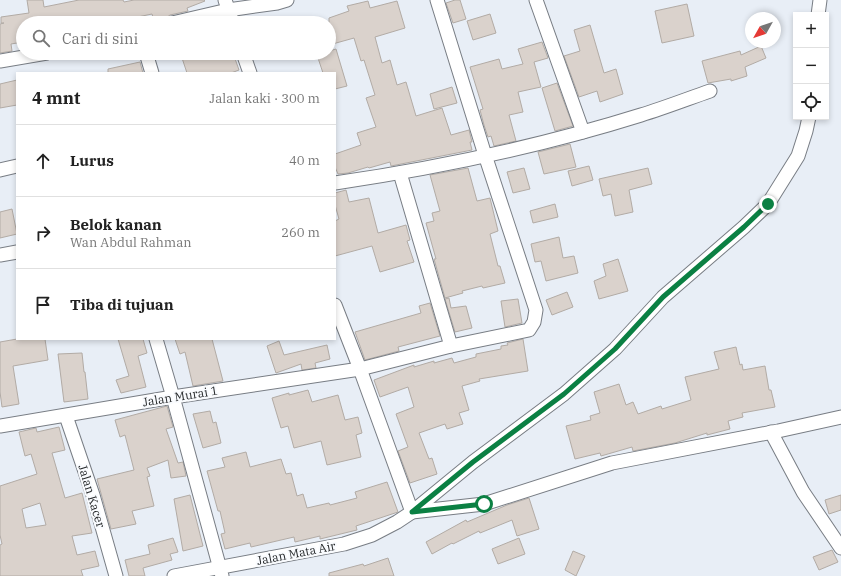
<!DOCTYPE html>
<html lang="id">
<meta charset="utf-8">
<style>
:root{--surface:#fff;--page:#f2f2f2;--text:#222;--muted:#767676;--line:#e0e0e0}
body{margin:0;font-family:"IBM Plex Serif",serif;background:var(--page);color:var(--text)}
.controls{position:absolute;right:12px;top:12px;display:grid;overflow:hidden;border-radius:0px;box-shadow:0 2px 6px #0003}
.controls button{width:36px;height:36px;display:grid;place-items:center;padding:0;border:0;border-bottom:1px solid var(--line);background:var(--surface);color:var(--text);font:20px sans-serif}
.compass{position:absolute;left:745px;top:12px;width:36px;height:36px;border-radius:50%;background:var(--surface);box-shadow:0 2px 6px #0003;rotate:230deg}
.stop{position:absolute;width:12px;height:12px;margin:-9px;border:3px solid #0b8043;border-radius:50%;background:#fff}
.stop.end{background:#0b8043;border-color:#fff;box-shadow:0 1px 4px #0008}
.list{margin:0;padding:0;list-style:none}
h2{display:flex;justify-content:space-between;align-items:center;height:52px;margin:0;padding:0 16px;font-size:17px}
h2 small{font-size:13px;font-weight:400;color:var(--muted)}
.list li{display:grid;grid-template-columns:26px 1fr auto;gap:12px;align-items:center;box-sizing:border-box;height:72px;padding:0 16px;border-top:1px solid var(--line)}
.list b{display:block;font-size:15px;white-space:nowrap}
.list p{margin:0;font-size:13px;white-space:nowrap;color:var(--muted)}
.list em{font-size:13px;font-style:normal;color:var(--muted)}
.icon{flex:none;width:22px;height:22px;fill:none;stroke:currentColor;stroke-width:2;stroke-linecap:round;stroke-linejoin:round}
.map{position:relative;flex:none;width:841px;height:576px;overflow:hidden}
.search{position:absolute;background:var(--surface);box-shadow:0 2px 6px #0003;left:16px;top:16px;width:320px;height:44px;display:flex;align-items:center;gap:10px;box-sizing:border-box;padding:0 14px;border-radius:22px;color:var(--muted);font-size:15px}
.panel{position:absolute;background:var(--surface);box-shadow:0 2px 6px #0003;left:16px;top:72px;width:320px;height:268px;border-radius:0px}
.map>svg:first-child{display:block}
</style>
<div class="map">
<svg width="841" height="576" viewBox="0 0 841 576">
<rect width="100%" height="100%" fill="#e8eef6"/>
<g fill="#dad2cc" stroke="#b2aba5" fill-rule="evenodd">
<polygon points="27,0 43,0 44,7 79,0 123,0 124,2 134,0 204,0 205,1 187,8 188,11 170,15 166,18 154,21 152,14 128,19 129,23 23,23 23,42 11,44 12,51 0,53 0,24 4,23 1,23 1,17 29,13"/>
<polygon points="455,0 460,0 466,19 453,23 446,3"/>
<polygon points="368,1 370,8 397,1 405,28 375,37 382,63 390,60 397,85 406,82 416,116 442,108 451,135 469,130 472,142 470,142 472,150 391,166 390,162 369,168 368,167 348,173 338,174 335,167 335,154 361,145 357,133 376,127 366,98 375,95 364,60 361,61 354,38 329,45 329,18 349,11 347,6"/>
<polygon points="687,4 694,36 662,43 655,11"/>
<polygon points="490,14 496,33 473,40 467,21"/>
<polygon points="590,25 604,73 616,69 623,94 600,102 597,91 579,97 564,56 580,51 574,30"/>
<polygon points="542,42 548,58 534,62 541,87 518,92 523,112 509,115 516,141 494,146 491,136 488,137 484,125 480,110 483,109 470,67 499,59 502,69 523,64 518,49"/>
<polygon points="761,46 766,58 745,67 747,76 731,81 731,79 708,83 702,61 740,51 741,55"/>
<polygon points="336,49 347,86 335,89 335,73 323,73 317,55 329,53 329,51"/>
<polygon points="196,53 233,53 239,70 231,73 187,73 182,58"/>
<polygon points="140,62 143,73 108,73 108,69"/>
<polygon points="17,80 17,105 0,108 0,84"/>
<polygon points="557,83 573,126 555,131 542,88"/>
<polygon points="452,87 457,103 434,109 430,94"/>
<polygon points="570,144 576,167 544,174 538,152"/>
<polygon points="589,166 593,180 572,186 568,171"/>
<polygon points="468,168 477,201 490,198 498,231 490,234 498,266 500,266 505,283 483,288 482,286 462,291 463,293 445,298 434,259 436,259 426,223 434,221 432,213 440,211 430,175"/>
<polygon points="524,168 530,189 513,193 507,172"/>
<polygon points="648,168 652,184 629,190 633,212 615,216 611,194 603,196 599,179"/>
<polygon points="346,190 349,202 369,198 378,233 406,225 410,240 407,241 414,262 380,272 372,246 335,256 335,221 339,219 335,205 335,193"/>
<polygon points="555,204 558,217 533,223 530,211"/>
<polygon points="12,209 17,234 0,238 0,212"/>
<polygon points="559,237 563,258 574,256 578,273 546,281 541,261 535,262 531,244"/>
<polygon points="618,259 628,291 599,299 594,281 606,276 603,264"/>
<polygon points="567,292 573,307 552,315 546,300"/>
<polygon points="449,298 451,308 466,306 472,328 455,332 445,299"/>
<polygon points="518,299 522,323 505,327 501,301"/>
<polygon points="430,303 440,336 398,347 399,351 365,360 355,332 421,313 419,306"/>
<polygon points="17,339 45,339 48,360 13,366 19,404 2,407 0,392 0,342"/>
<polygon points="118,339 143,339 147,353 138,356 146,387 121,393 116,380 129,376"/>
<polygon points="175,339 212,339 223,381 193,386 185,352 180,354"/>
<polygon points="523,339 528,371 479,379 480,381 462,386 469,410 459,413 463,424 447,429 445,424 419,433 429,459 432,458 437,474 410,483 398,451 408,447 396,414 414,407 408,387 380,397 374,380 414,365 414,367 434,361 434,363 452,358 454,363 476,357 476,354 501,349 501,346 508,345 507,343"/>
<polygon points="279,341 284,355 327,345 330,359 315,363 316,368 302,370 301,364 276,373 267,346"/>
<polygon points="736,347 740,365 742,364 743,370 765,366 769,390 771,390 775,407 742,413 743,417 728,421 730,429 707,435 707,433 675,443 633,451 632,447 601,456 600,453 575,459 566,426 591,420 590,416 600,413 594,392 619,384 626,405 633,402 638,414 661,406 662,409 691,400 685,377 719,369 714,352"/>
<polygon points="82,353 84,372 85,372 88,399 64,402 58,354"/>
<polygon points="308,390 312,402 338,395 345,420 358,417 362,433 356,435 361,457 327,465 321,441 294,448 288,426 281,428 272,398 289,393 289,395"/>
<polygon points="167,406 173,427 166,429 178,463 183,462 186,476 171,478 168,460 147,468 150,476 147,477 154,506 132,511 136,524 111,529 97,479 134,470 125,435 120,437 115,420"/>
<polygon points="210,411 213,423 216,422 221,443 203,448 193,414"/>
<path d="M59,427l6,23 -13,3 13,45 17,-5 10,40 -20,3 5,19 18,-4 4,15 -18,4 2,6h-83v-31l2,-1 -2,-9v-49l37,-12 -6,-20 -6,2 -6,-24 17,-4 1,4zM40,503l6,22 -20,3 -4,-19z"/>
<polygon points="246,452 250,467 281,459 286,474 291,473 297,496 303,494 307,508 329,503 330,505 357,498 355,492 387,482 398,512 356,526 357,530 320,539 320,536 295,542 294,537 251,547 250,543 225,549 221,534 225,533 220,511 218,511 207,471 225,467 222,458"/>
<polygon points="190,495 203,546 183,551 174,499"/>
<polygon points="841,495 841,510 829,514 825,500"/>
<polygon points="529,498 539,529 517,536 512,520 480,533 479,531 453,544 452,543 432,554 426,542 466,520 467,522 507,505"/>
<polygon points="173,538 178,552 170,554 172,560 143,568 145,576 129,576 125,560 150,554 148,545"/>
<polygon points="519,538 525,554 498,564 492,549"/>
<polygon points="832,550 838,562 819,570 813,557"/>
<polygon points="573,551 585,556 576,576 565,570"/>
<polygon points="388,558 394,576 329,576 329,573 363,564 364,566"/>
</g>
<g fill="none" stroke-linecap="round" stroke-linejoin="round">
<defs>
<g id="minor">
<polyline points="225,0 233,23"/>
<polyline points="536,0 583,132"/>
<polyline points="818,15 820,0"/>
<polyline points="172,23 228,10 277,3 287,0"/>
<polyline points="146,53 152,73"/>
<polyline points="243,53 250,73"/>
<polyline points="0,61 47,53"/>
<polyline points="0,170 17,166"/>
<polyline points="400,173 451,346"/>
<path d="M335,183c102,-15 207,-37 306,-68 23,-7 46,-16 69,-24"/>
<polyline points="0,255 17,252"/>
<polyline points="335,305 360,369 412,512"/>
<polyline points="156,339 173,397 222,576"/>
<polyline points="66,416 93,495 116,576"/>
<polyline points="0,426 173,397 360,369 451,346 529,330 534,322 536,310 485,155 437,0"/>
<polyline points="771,432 803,492 841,548"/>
<polyline points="412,512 484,504 612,463 778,431 841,417"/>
<polyline points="174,576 344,544 372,535 397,522 412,512 473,462 564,394 615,349 663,297 744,227 768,204 798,156 806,131 809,117"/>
</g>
</defs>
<use href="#minor" stroke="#787d84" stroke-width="15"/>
<use href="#minor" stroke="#fff" stroke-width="13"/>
</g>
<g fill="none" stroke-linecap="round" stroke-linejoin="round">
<polyline stroke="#0b8043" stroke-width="5" points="484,504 412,512 473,462 564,394 615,349 663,297 744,227 768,204"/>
</g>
<g text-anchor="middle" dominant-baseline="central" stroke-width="4" stroke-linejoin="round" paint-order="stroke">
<g font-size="12" fill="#272a2c" stroke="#f9fbfe">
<text transform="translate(180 396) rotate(-9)">Jalan Murai 1</text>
<text transform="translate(92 496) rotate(73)">Jalan Kacer</text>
<text transform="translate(296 553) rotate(-11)">Jalan Mata Air</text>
</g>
</g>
</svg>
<div class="controls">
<button>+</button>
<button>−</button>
<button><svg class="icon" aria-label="locate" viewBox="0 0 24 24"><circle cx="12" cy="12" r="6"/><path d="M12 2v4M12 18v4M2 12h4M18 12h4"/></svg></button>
</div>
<svg class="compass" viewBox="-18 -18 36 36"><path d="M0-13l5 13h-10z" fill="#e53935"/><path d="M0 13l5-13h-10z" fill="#767676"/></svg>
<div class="stop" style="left:484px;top:504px"></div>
<div class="stop end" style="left:768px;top:204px"></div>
<div class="search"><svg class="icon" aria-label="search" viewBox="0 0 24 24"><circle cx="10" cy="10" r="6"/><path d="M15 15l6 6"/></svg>Cari di sini</div>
<section class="panel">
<h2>4 mnt<small>Jalan kaki · 300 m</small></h2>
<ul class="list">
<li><svg class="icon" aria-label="ahead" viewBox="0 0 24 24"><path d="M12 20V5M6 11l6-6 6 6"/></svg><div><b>Lurus</b></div><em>40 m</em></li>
<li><svg class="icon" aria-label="right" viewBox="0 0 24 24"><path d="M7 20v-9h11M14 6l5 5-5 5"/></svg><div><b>Belok kanan</b><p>Wan Abdul Rahman</p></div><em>260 m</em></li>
<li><svg class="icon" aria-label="arrive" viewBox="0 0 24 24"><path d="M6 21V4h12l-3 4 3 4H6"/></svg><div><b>Tiba di tujuan</b></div></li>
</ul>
</section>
</div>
